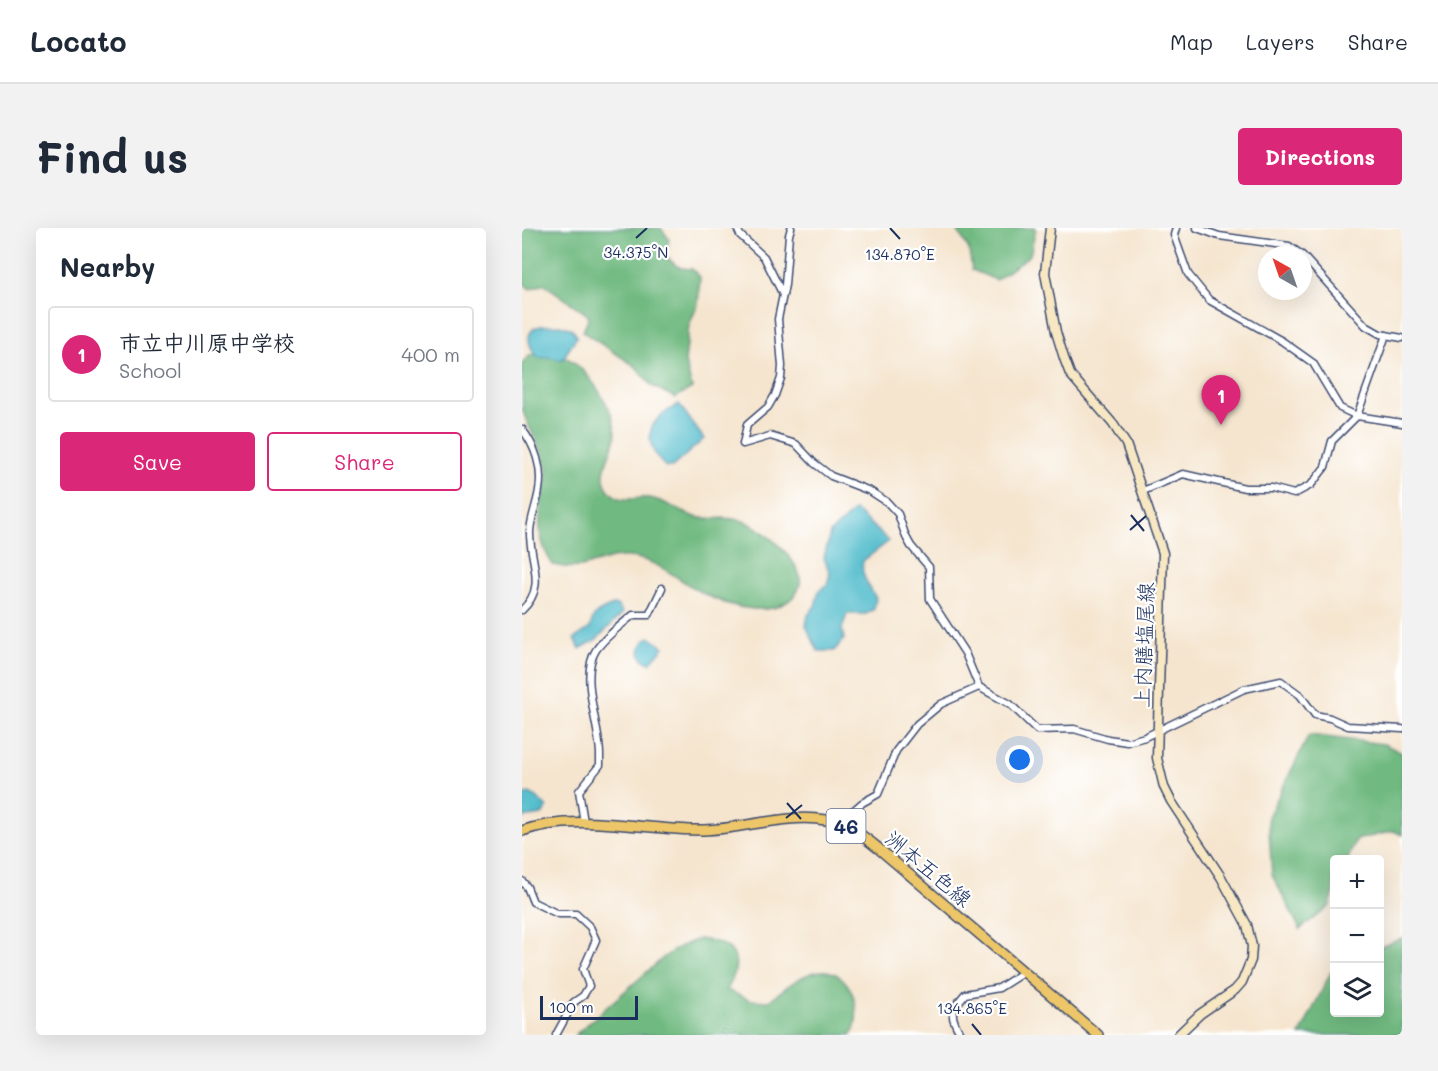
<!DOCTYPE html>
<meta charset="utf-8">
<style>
:root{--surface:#fff;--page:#f2f2f3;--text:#1f2937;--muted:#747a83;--line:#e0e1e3;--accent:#db2777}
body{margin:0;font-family:Mali,"Klee One",sans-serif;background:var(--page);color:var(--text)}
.controls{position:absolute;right:18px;bottom:18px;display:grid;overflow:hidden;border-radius:6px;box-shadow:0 6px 24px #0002}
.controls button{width:54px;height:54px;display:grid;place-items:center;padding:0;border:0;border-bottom:2px solid var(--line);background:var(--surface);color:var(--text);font:30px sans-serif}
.compass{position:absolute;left:736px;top:18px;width:54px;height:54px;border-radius:50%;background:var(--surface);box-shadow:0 6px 24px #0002;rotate:320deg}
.scale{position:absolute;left:18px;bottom:15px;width:98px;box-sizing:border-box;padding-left:6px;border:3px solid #1b2f5e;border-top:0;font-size:16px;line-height:21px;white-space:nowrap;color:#1b2f5e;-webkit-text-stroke:4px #fff;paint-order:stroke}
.you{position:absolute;left:498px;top:532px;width:21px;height:21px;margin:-15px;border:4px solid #fff;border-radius:50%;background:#1a73e8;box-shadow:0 0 0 9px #1a73e833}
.badge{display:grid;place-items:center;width:39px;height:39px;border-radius:50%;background:var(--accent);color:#fff;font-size:20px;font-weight:700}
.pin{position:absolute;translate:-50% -50px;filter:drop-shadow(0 2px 3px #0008)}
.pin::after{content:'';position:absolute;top:32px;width:21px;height:18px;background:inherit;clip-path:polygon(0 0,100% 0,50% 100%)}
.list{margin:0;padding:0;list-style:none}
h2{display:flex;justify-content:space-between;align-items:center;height:78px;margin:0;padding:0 24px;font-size:26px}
h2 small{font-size:20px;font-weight:400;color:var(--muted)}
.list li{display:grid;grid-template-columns:39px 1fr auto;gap:18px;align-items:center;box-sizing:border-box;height:96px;margin:0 12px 12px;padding:0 12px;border:2px solid var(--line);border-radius:6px}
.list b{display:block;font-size:22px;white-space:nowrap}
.list p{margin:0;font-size:20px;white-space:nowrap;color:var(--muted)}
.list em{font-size:20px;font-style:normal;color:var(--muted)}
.actions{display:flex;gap:12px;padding:18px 24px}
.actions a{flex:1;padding:14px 0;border:2px solid var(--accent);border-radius:6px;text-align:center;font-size:21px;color:var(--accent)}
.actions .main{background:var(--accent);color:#fff}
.icon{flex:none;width:33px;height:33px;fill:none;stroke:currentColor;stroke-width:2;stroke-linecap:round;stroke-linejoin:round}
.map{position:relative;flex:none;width:880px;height:807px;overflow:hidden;border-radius:6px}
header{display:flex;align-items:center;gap:36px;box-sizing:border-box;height:84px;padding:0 30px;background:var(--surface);border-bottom:2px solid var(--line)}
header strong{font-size:28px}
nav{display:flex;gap:33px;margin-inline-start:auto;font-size:21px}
.intro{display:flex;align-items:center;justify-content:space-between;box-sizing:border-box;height:144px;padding:0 36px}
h1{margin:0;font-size:42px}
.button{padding:15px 27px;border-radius:6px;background:var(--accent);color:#fff;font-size:21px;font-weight:700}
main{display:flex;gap:36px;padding:0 36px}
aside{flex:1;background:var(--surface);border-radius:6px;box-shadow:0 6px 24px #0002}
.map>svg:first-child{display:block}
</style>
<header>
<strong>Locato</strong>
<nav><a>Map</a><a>Layers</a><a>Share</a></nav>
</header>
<div class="intro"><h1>Find us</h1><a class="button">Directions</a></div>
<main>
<aside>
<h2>Nearby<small></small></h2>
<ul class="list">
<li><span class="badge">1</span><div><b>市立中川原中学校</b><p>School</p></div><em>400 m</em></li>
</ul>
<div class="actions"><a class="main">Save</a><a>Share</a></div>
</aside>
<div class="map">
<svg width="880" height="807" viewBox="0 0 880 807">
<rect width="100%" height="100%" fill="#fff"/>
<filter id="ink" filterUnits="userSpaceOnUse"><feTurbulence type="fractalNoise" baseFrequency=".0167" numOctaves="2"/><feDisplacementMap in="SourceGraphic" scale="12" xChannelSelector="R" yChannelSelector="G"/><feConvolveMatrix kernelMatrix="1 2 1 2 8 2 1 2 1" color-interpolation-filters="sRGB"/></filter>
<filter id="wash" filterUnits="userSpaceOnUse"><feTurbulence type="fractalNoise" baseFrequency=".008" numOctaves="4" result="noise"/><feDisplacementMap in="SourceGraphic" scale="24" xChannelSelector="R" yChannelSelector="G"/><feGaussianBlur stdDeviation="1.35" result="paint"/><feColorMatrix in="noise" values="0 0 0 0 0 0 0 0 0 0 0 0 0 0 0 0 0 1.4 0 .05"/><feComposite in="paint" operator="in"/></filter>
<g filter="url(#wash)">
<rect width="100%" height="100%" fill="#f5e5cf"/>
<g fill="#6fb980" stroke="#45746f" stroke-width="1.5">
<path d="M0,0h139l8,11 -3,16c8,11 14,14 26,14l8,8 -2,27 -9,21 -4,37 7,26 -17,10 -23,-12 -17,-20 -52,-34 6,-16 -45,-32 -14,5 -8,-7z"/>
<polygon points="434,0 514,0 508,27 474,52 450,42 447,21"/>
<path d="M24,123c6,1 12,3 17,5 24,11 54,55 52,81 -2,14 -12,26 -11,40 0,8 7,18 15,21 9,4 22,-2 31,0 17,3 30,15 46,19 16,4 34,-2 50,5 19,8 67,47 51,70 -4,6 -11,11 -18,14 -8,4 -17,3 -26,3 -20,-2 -39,-9 -56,-19 -22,-13 -42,-31 -68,-33 -17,-2 -33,7 -49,10 -9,1 -19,0 -27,-2 -15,-22 -16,-45 -10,-71 1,-7 5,-16 4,-23 -3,-21 -18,-40 -24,-60 -1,-14 -1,-33 -1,-47 6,-9 13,-12 24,-13z"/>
<polygon points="787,507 862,516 880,525 880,607 872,603 834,612 826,631 812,632 812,665 807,679 778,701 750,647 746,589"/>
<polygon points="880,710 880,807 778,807 809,744 812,743 812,784 858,784 858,719"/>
<path d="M177,711c36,3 46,19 28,51l23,10 19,1c13,-11 38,-32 57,-30 27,3 38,44 25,64h-276l89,-78 15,-10z"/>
</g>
<g fill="#4fbbcb" stroke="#357594" stroke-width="1.5">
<path d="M38,97l12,4 5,7 -14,23 -3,1 -10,-3 -11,1c-8,-7 -16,-23 -4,-30 7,-4 18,-2 25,-3z"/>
<path d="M157,176l25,35 -32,28h-6c-12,-10 -23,-31 -10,-46 5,-7 15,-12 23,-17z"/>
<path d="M333,282l34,31 -26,20c-3,14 6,25 13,37l-2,11 -8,5h-19l-5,15 2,10 -10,12h-16l-12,-25 2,-11 7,-9 4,-15 8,-7 3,-10 -6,-16 6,-25z"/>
<path d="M91,377h4l6,8 -27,27 -16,9 -6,-10 16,-11c3,-16 9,-17 23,-23z"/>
<path d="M127,409l15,10 -14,16c-14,-4 -12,-18 -1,-26z"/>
<polygon points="7,565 15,569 25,580 20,587 0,590 0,567"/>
</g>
</g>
<g filter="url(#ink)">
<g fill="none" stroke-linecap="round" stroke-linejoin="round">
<defs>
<g id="street">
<polyline points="215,0 218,7 242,29 261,67"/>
<polyline points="269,0 267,7 263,57 256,91 260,138 259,150 253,167 246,179 225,197 221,216 248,208 274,216 292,235 309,248 348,263 365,274 376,286 384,309 389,318 407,339 408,371 443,425 457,459 488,476 515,502 552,501 586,511 605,514 623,509 722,461 759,453 778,467 793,487 808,490 826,498 880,501"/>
<polyline points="654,0 652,7 666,46 687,72 760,113 791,135 818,180 835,188 880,195"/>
<polyline points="675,0 697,8 767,18 780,27"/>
<polyline points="781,28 844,98 858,106 880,110"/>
<path d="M0,201c13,17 21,39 17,61 -2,14 -8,27 -9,41 -1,30 18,55 -8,79"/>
<polyline points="621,263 661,246 723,260 749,260 772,266 789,257 803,239 810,213 835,188 864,107"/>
<path d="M62,594l-5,-31 21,-26v-10c0,-29 -21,-79 -4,-105 9,-13 24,-24 37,-35h16l13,-27"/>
<polyline points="317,595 340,575 356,566 374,523 395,496 419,476 457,459"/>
<polyline points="0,653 5,659 11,674 36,686 54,686 68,699 74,712 61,741 67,758 61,768 52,774 34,807"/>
<path d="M439,807c-12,-21 -11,-23 4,-41l34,-6 25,-16"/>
</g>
<polyline id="secondary" points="528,0 523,45 534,104 542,130 548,146 591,196 604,216 641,325 635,530 642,559 649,573 699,649 725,697 730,718 729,732 720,754 713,762 678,786 656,807"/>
<path id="primary" d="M0,603c54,-19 125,0 182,-1 40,-1 82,-17 122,-10 20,3 36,15 52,28l220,187"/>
</defs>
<use href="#street" stroke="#3c4a6f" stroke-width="9"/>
<use href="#secondary" stroke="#3c4a6f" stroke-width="11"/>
<use href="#primary" stroke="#3c4a6f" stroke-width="12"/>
<use href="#street" stroke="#fff" stroke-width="6"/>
<use href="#secondary" stroke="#f7e8c3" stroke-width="8"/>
<use href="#primary" stroke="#ecc669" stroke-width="9"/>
</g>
</g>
<path fill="none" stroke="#1b2f5e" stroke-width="2" d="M368,0l10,11M114,10l11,-10M609,287l13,16M608,302l16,-14M265,575l14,16M264,590l16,-13M450,796l9,11"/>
<g text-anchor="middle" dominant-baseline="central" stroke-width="4.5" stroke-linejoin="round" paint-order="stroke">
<rect fill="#fff" stroke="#5f6d8e" stroke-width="1.5" x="304.5" y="581" width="39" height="34" rx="4.5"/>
<g font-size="20" font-weight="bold" fill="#1b2f5e">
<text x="324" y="598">46</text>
</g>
<g font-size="21" fill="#1b2f5e" stroke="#fff">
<text transform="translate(621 417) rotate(-88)">上内膳塩尾線</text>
<text transform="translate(407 640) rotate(40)">洲本五色線</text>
</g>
</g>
<g font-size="15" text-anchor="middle" fill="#1b2f5e" stroke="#fff" stroke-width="4.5" stroke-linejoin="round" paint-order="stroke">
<text x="114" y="30">34.375°N</text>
<text x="378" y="32">134.870°E</text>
<text x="450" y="786">134.865°E</text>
</g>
</svg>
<div class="controls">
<button>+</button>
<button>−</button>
<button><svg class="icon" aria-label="layers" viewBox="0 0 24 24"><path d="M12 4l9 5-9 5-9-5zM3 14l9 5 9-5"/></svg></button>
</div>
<svg class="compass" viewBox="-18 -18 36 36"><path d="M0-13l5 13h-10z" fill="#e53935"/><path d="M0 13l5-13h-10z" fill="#747a83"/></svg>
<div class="scale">100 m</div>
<div class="you"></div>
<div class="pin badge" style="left:699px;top:197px">1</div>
</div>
</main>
